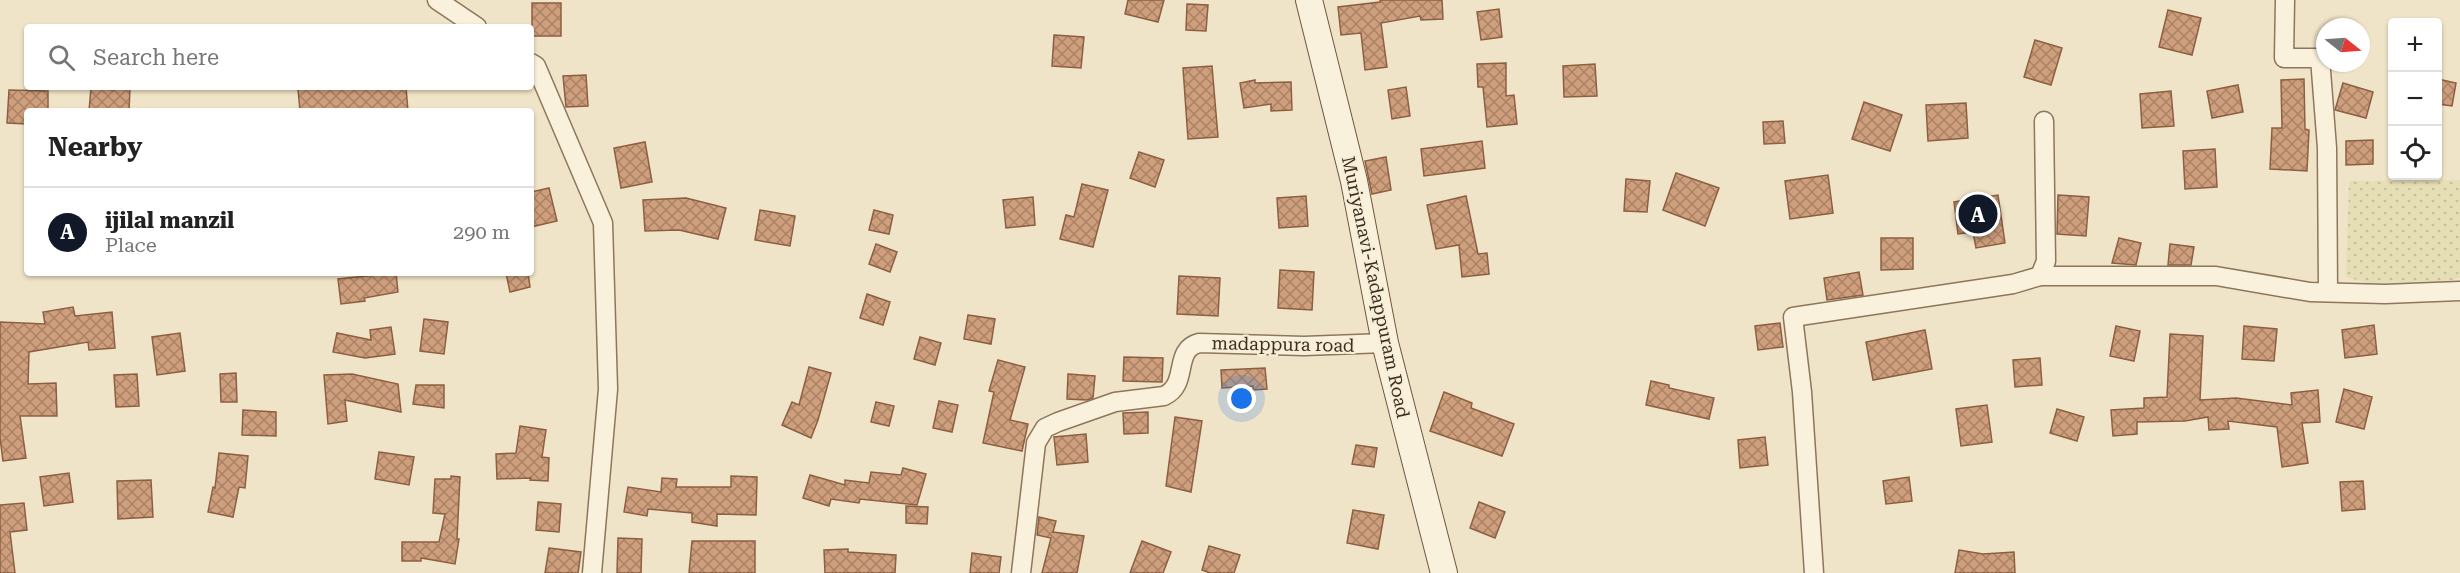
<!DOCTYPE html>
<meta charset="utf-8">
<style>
:root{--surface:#fff;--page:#f2f2f2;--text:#222;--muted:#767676;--line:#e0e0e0;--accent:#111827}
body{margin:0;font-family:"Roboto Serif",serif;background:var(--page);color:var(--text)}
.controls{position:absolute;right:18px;top:18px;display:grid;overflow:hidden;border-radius:6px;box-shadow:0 2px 4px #0004}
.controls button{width:54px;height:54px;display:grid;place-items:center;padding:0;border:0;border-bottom:2px solid var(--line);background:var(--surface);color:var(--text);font:30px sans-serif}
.compass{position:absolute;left:2316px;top:18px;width:54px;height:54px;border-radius:50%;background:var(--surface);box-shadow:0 2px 4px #0004;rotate:107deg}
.you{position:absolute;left:1242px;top:399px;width:21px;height:21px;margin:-15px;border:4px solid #fff;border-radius:50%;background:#1a73e8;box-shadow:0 0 0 9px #1a73e833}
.badge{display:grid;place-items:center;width:39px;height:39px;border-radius:50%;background:var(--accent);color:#fff;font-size:20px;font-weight:700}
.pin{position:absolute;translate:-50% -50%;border:3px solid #fff;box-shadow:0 2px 6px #0006}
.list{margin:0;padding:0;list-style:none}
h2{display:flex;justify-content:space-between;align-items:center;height:78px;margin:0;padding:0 24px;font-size:26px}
h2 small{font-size:20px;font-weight:400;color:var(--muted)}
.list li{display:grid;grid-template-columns:39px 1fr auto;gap:18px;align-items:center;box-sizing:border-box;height:90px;padding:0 24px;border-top:2px solid var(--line)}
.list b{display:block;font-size:22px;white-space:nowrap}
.list p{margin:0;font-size:20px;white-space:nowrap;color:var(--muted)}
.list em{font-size:20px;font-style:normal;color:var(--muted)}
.icon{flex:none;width:33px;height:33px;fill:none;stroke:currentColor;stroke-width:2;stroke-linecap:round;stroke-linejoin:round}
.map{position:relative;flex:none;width:2460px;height:573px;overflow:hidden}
.search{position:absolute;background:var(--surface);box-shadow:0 2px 4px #0004;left:24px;top:24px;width:510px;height:66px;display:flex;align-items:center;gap:15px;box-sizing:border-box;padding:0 21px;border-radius:6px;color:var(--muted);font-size:22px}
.panel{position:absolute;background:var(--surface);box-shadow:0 2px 4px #0004;left:24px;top:108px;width:510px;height:168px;border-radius:6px}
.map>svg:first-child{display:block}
</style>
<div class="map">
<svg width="2460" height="573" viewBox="0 0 2460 573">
<defs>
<pattern id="farmland-dots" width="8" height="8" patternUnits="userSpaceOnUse" patternTransform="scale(1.5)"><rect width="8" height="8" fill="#e6deb5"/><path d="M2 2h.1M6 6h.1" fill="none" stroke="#c6bf9b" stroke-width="1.8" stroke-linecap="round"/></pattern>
<pattern id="building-cross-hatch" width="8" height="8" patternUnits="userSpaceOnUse" patternTransform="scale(1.5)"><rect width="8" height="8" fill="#cf9f7d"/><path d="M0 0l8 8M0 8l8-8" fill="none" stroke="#a98266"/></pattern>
</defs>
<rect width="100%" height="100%" fill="#f0e4c8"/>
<polygon fill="url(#farmland-dots)" points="2460,180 2460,278 2402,293 2346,277 2349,181"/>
<g fill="url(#building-cross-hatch)" stroke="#8d5f41" stroke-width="1.5">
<polygon points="1128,0 1164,0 1158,22 1125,14"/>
<polygon points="1380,0 1442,0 1443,19 1421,20 1420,16 1381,23 1387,67 1365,70 1361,33 1341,35 1338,7 1380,2"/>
<rect x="532" y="3" width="29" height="33"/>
<polygon points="1187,4 1208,5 1206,31 1186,30"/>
<polygon points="1499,9 1502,37 1481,40 1477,12"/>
<polygon points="2168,10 2201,18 2192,55 2159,47"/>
<polygon points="1054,35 1084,37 1081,68 1052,66"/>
<polygon points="2035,40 2062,48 2051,85 2024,77"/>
<polygon points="1506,63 1506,96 1514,95 1517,124 1487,127 1483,87 1478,87 1477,64"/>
<polygon points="1595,64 1597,96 1564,97 1563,66"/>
<polygon points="1212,66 1218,137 1188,139 1183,68"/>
<polygon points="586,75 588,106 566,107 563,76"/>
<polygon points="2304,79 2305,129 2309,130 2307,171 2270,169 2272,128 2282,128 2281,80"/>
<polygon points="2438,79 2456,83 2452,106 2438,104"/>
<polygon points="1255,80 1255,83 1291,82 1292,110 1271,111 1271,104 1244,108 1240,83"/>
<polygon points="2343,83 2373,92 2366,118 2335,110"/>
<polygon points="2238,85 2243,112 2212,118 2207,91"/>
<polygon points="324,87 406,87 408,111 300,111 298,89"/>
<polygon points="1406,87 1410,116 1392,119 1388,90"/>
<polygon points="91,88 113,90 113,88 130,88 129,111 89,111"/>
<polygon points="9,90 48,91 48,111 27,111 27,124 7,123"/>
<polygon points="2171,91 2174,126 2142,128 2140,94"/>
<polygon points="1864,102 1902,115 1890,151 1852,139"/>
<polygon points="1966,103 1968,138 1928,141 1926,105"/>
<polygon points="1783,121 1785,143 1764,144 1763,122"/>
<polygon points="2373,140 2373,164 2346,165 2346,141"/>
<polygon points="1482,141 1485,168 1424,176 1421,149"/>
<polygon points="645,142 652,182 621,188 614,148"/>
<polygon points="2215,149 2217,187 2185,189 2183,151"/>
<polygon points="1139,152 1164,160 1155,187 1130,178"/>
<polygon points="1386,157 1391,190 1372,194 1365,161"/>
<polygon points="1676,173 1719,188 1705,226 1663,210"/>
<polygon points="1828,175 1833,213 1790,219 1785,181"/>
<polygon points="1626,179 1650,181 1647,212 1624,211"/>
<polygon points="1082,184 1108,190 1093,247 1060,239 1066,215 1074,217"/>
<polygon points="549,188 557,221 531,227 531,192"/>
<polygon points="1998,195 2005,243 1976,248 1973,232 1958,234 1954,202"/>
<polygon points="2058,195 2089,197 2086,236 2057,234"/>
<polygon points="1306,196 1308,226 1279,228 1277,198"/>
<polygon points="1466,196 1478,254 1487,253 1489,274 1462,277 1459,245 1436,249 1427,205"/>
<polygon points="1033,197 1035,225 1006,228 1003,200"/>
<polygon points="686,198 726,208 718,239 679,230 645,231 643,200"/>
<polygon points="760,210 795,216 790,246 755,240"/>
<polygon points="874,210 893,215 889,234 869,230"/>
<polygon points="1881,238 1913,238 1913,269 1881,270"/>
<polygon points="2119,238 2141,243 2136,265 2112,263"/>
<polygon points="876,244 897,252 890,272 869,264"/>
<polygon points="2170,244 2194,247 2191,265 2168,265"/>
<polygon points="1280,270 1314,272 1312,310 1278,308"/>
<polygon points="1859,272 1863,295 1827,300 1824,278"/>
<polygon points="376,273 396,273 398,292 364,298 365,301 341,304 338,279 376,275"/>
<polygon points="506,273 528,273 530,287 510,292"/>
<polygon points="1179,276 1220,278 1218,316 1177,314"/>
<polygon points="867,294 890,302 883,325 860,318"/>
<polygon points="73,307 75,316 112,312 115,348 89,350 88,342 29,352 28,384 56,383 57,416 20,416 26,458 3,461 0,438 0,322 45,324 43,312"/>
<polygon points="968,315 995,319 991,344 964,339"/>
<polygon points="424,319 448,322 444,354 420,351"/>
<polygon points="1780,323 1783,347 1758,350 1755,326"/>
<polygon points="2374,325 2377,354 2345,358 2342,330"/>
<polygon points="2116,326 2140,331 2134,361 2110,356"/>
<polygon points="2244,326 2277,329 2274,361 2242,359"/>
<polygon points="391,327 395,354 365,358 333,352 337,333 371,340 370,330"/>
<polygon points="1925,330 1932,369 1873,380 1866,342"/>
<polygon points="180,333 185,371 157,375 152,337"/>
<polygon points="2170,334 2203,336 2200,400 2236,398 2292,405 2291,393 2318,390 2320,422 2302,423 2308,463 2282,467 2277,427 2228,421 2229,429 2209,430 2208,417 2185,421 2137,422 2137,434 2113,436 2111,410 2144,408 2144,398 2167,397"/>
<polygon points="920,337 941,343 935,365 914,359"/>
<polygon points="1124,357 1163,358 1162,382 1123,381"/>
<polygon points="2040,358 2042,385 2015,387 2013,360"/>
<polygon points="998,360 1025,367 1010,420 1028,424 1022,451 983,443 994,392 989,391"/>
<polygon points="809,367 831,373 818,420 811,438 782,425 792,402 799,405"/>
<polygon points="1265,368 1267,389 1253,390 1253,386 1222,388 1221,370"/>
<polygon points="236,373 237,402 221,402 220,374"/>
<polygon points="137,374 139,406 116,407 114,375"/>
<polygon points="352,374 398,384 401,412 345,400 347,421 328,424 324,375"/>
<polygon points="1068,374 1095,376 1093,398 1087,400 1067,399"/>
<polygon points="1651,381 1669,385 1669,388 1714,398 1709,419 1646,405"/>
<polygon points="416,385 444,385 444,408 413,404"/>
<polygon points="2344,389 2372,397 2364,429 2336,422"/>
<polygon points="1444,392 1472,403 1471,408 1514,424 1502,456 1430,431"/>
<polygon points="939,401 958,405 952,432 933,428"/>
<polygon points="876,402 894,406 889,426 871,422"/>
<polygon points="1987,405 1992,442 1961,446 1956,409"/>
<polygon points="2057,409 2084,417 2077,441 2050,433"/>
<polygon points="243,410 276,412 276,436 242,435"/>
<polygon points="1148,412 1148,433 1124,434 1123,413"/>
<polygon points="1175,417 1202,421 1191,492 1166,486"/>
<polygon points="520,426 546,430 542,457 549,458 548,481 530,480 531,478 497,479 496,454 516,453"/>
<polygon points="1086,434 1088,462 1057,465 1054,437"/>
<polygon points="1765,437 1768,465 1740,468 1738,440"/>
<polygon points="1356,445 1377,448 1374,467 1352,464"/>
<polygon points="379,452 414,457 409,485 375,479"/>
<polygon points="219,453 248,456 245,488 239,487 233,517 208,512 213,487 215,488"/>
<polygon points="903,468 926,474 917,505 860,499 859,503 831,499 829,506 803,498 810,475 845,485 845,480 869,483 871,472 901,475"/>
<polygon points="69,473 73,502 44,506 40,477"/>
<polygon points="451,476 460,477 457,539 459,539 455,564 421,558 421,561 402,561 402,542 439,542 445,514 433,513 435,479 451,479"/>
<polygon points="731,476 757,477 756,515 717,514 717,526 692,522 692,513 648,509 647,516 624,512 628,487 661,492 662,478 677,479 676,487 731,487"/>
<polygon points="1909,477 1912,501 1886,504 1883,481"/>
<polygon points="151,480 153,517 118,519 117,481"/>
<polygon points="2363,481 2365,509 2342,511 2340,482"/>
<polygon points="538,502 561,504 559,532 536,530"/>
<polygon points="1479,502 1505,512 1495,538 1470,528"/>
<polygon points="24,503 27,530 10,532 15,573 0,573 0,505"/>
<polygon points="906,506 928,507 927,524 906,523"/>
<polygon points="1353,510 1384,515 1378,549 1347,543"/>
<polygon points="1039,517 1056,521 1053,532 1084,536 1077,573 1042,573 1051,538 1037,535"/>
<polygon points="618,538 642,539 641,573 617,573"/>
<polygon points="692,541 755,541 755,573 689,573"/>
<polygon points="1142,541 1171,552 1163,573 1130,573"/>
<polygon points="1209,546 1240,555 1234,573 1210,573 1202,570"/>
<polygon points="549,548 581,552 578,573 545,573"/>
<polygon points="848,549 848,552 896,555 895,573 825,573 824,550"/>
<polygon points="1959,550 1983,554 2014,552 2015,573 1955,573"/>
<polygon points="972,553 1001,557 999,573 970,573"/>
</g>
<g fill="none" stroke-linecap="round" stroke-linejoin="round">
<defs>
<g id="street">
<polyline points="437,0 477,27"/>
<polyline points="2285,0 2284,58 2320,58 2327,148 2328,292"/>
<polyline points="531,63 536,66 603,223 608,389 592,573"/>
<polyline points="2040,276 2216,276 2310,292 2385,294 2460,291"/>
<path d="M1021,573l15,-130 9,-15 13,-6 57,-20 49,-6c26,-12 8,-46 35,-53l105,3 81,-3"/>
<polyline points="1814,573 1802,392 1793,317 2013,284 2040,276 2046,261 2044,121"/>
</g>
<polyline id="secondary" points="1309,0 1354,181 1385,343 1444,573"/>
</defs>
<use href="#street" stroke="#8d765c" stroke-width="21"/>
<use href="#secondary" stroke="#6f573f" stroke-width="28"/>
<use href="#street" stroke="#faf1dc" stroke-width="18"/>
<use href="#secondary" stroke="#faf1dc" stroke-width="26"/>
</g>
<g text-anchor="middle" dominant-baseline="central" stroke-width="4.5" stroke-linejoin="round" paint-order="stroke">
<g font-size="18" fill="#3d2e20" stroke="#f7eed8">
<text transform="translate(1376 287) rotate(78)">Muriyanavi-Kadappuram Road</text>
<text transform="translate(1283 344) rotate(1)">madappura road</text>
</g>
</g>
</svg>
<div class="controls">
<button>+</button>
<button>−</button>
<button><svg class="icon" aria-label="locate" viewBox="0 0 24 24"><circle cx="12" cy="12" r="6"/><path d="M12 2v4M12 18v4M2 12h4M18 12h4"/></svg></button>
</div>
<svg class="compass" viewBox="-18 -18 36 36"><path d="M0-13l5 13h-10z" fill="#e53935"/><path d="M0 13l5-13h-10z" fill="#767676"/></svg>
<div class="you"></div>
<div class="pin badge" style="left:1978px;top:214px">A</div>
<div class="search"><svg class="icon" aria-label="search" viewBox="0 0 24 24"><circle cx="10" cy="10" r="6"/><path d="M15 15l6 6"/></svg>Search here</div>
<section class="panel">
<h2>Nearby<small></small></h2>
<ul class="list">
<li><span class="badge">A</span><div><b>ijilal manzil</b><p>Place</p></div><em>290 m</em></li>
</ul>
</section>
</div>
